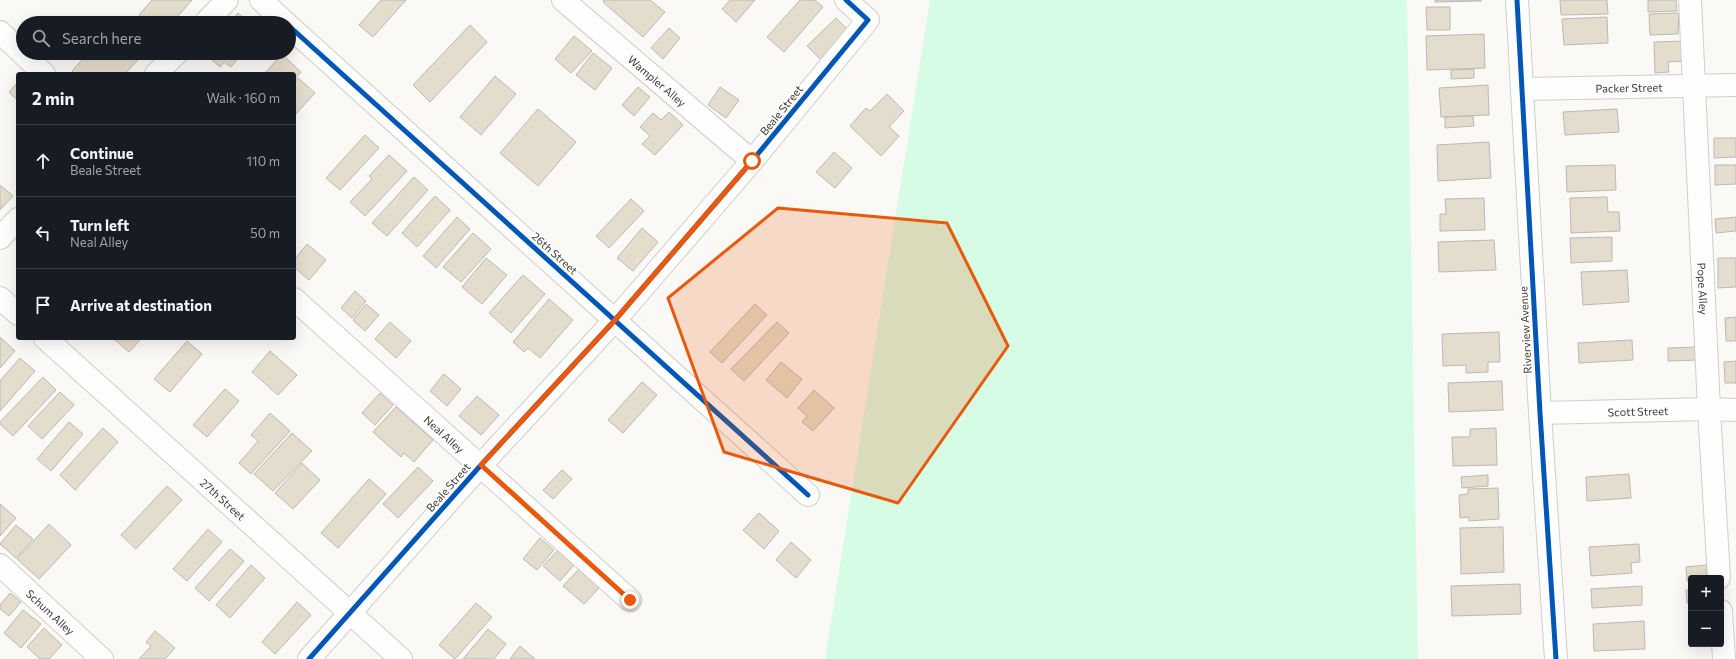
<!DOCTYPE html>
<meta charset="utf-8">
<style>
:root{--surface:#171b24;--page:#242831;--text:#f1f3f6;--muted:#9ea1a6;--line:#363941}
body{margin:0;font-family:Commissioner,sans-serif;background:var(--page);color:var(--text)}
.controls{position:absolute;right:12px;bottom:12px;display:grid;overflow:hidden;border-radius:4px;box-shadow:0 4px 16px #0002}
.controls button{width:36px;height:36px;display:grid;place-items:center;padding:0;border:0;border-bottom:1px solid var(--line);background:var(--surface);color:var(--text);font:20px sans-serif}
.stop{position:absolute;width:12px;height:12px;margin:-9px;border:3px solid #ea580c;border-radius:50%;background:#fff}
.stop.end{background:#ea580c;border-color:#fff;box-shadow:0 1px 4px #0008}
.list{margin:0;padding:0;list-style:none}
h2{display:flex;justify-content:space-between;align-items:center;height:52px;margin:0;padding:0 16px;font-size:17px}
h2 small{font-size:13px;font-weight:400;color:var(--muted)}
.list li{display:grid;grid-template-columns:26px 1fr auto;gap:12px;align-items:center;box-sizing:border-box;height:72px;padding:0 16px;border-top:1px solid var(--line)}
.list b{display:block;font-size:15px;white-space:nowrap}
.list p{margin:0;font-size:13px;white-space:nowrap;color:var(--muted)}
.list em{font-size:13px;font-style:normal;color:var(--muted)}
.icon{flex:none;width:22px;height:22px;fill:none;stroke:currentColor;stroke-width:2;stroke-linecap:round;stroke-linejoin:round}
.map{position:relative;flex:none;width:1736px;height:659px;overflow:hidden}
.search{position:absolute;background:var(--surface);box-shadow:0 4px 16px #0002;left:16px;top:16px;width:280px;height:44px;display:flex;align-items:center;gap:10px;box-sizing:border-box;padding:0 14px;border-radius:22px;color:var(--muted);font-size:15px}
.panel{position:absolute;background:var(--surface);box-shadow:0 4px 16px #0002;left:16px;top:72px;width:280px;height:268px;border-radius:4px}
.map>svg:first-child{display:block}
</style>
<div class="map">
<svg width="1736" height="659" viewBox="0 0 1736 659">
<rect width="100%" height="100%" fill="#fbf9f5"/>
<polygon fill="#d7fce6" points="930,0 1407,0 1418,659 825,659"/>
<g fill="#e4dccd" stroke="#bbb9b5">
<polygon points="152,0 192,0 172,23 147,23 139,15"/>
<polygon points="381,0 406,0 373,37 359,25"/>
<polygon points="604,0 650,0 665,12 643,37 603,2"/>
<polygon points="730,0 755,0 736,22 722,9"/>
<polygon points="800,0 815,0 823,7 784,52 767,37"/>
<polygon points="1435,0 1481,0 1481,1 1435,2"/>
<polygon points="1560,0 1607,0 1608,14 1561,15"/>
<polygon points="1648,0 1676,0 1677,11 1648,12"/>
<polygon points="1426,7 1450,7 1450,30 1427,30"/>
<polygon points="238,13 249,23 230,23"/>
<polygon points="1679,13 1678,34 1650,35 1649,14"/>
<polygon points="120,17 126,23 115,23"/>
<polygon points="1607,17 1608,43 1564,45 1562,19"/>
<polygon points="836,18 850,32 821,60 807,46"/>
<polygon points="470,25 487,42 430,102 413,85"/>
<polygon points="669,28 680,38 663,59 651,48"/>
<polygon points="1484,34 1485,68 1427,70 1426,36"/>
<polygon points="574,36 592,51 571,73 555,59"/>
<polygon points="1684,41 1685,61 1668,62 1669,72 1655,73 1654,42"/>
<polygon points="88,53 144,53 125,74 75,74 72,71"/>
<polygon points="205,53 242,53 231,67 224,62 220,67 205,54"/>
<polygon points="593,53 612,68 595,90 576,75"/>
<polygon points="282,54 301,72 294,80 294,74 264,74"/>
<polygon points="1474,69 1474,78 1451,79 1451,70"/>
<polygon points="495,76 516,94 481,135 460,117"/>
<polygon points="298,78 315,93 294,116 294,83"/>
<polygon points="18,82 18,101 9,92"/>
<polygon points="1488,85 1489,115 1441,117 1439,88"/>
<polygon points="638,87 650,97 634,116 622,105"/>
<polygon points="720,87 739,100 726,118 708,105"/>
<polygon points="887,94 904,111 889,127 899,136 881,156 850,126 866,108 870,111"/>
<polygon points="538,109 576,142 538,186 500,153"/>
<polygon points="1617,109 1619,132 1565,135 1563,112"/>
<polygon points="669,112 683,125 655,155 642,144 650,136 640,127 653,113 661,120"/>
<polygon points="1473,116 1474,126 1445,128 1445,117"/>
<polygon points="365,135 379,148 340,190 326,178"/>
<polygon points="1714,138 1736,138 1736,157 1714,158"/>
<polygon points="1489,142 1491,178 1438,181 1437,145"/>
<polygon points="834,152 852,168 835,188 816,172"/>
<polygon points="389,155 407,171 365,216 350,202 372,179 369,176"/>
<polygon points="1615,165 1616,190 1567,192 1566,166"/>
<polygon points="1715,165 1736,165 1736,184 1715,185"/>
<polygon points="414,177 428,190 387,236 372,223"/>
<polygon points="0,185 13,196 0,210"/>
<polygon points="435,196 450,210 417,247 402,233"/>
<polygon points="1607,197 1608,212 1619,212 1620,231 1571,233 1570,198"/>
<polygon points="1484,198 1485,230 1440,231 1440,214 1446,214 1445,199"/>
<polygon points="631,199 644,211 609,248 596,236"/>
<polygon points="457,217 470,229 436,268 423,256"/>
<polygon points="1736,217 1736,231 1716,233 1715,219"/>
<polygon points="642,228 658,242 633,271 617,258"/>
<polygon points="473,233 491,249 461,282 443,267"/>
<polygon points="1612,237 1612,261 1571,263 1570,238"/>
<polygon points="1494,240 1496,270 1439,272 1438,242"/>
<polygon points="307,244 326,260 309,280 294,267 294,260"/>
<polygon points="486,258 507,275 482,304 462,287"/>
<polygon points="1718,258 1736,258 1736,287 1718,288"/>
<polygon points="1627,270 1629,302 1583,305 1581,272"/>
<polygon points="523,275 545,294 511,333 489,313"/>
<polygon points="355,291 366,301 352,318 341,308"/>
<polygon points="549,299 573,320 540,358 528,348 524,352 513,342"/>
<polygon points="366,304 379,315 365,331 353,320"/>
<polygon points="755,304 767,315 722,363 710,352"/>
<polygon points="1736,317 1736,341 1726,341 1725,318"/>
<polygon points="390,322 411,341 396,358 375,339"/>
<polygon points="777,322 789,333 744,381 731,369"/>
<polygon points="1499,332 1500,362 1488,362 1488,372 1466,373 1466,365 1443,366 1442,334"/>
<polygon points="0,337 15,351 0,368"/>
<polygon points="117,338 142,338 129,352 115,340"/>
<polygon points="1632,340 1633,360 1579,363 1578,343"/>
<polygon points="187,341 202,354 170,392 154,379"/>
<polygon points="1698,347 1698,360 1668,361 1668,348"/>
<polygon points="270,351 297,375 278,395 252,372"/>
<polygon points="20,358 35,371 0,411 0,381"/>
<polygon points="1736,361 1736,383 1725,383 1724,362"/>
<polygon points="781,362 802,379 787,398 766,380"/>
<polygon points="444,374 461,389 447,406 430,391"/>
<polygon points="43,377 56,390 13,436 0,424 0,422"/>
<polygon points="1502,381 1503,410 1449,412 1448,383"/>
<polygon points="642,382 657,395 623,433 608,420"/>
<polygon points="225,389 239,401 207,437 193,425"/>
<polygon points="814,390 834,408 813,431 802,422 807,416 798,408"/>
<polygon points="60,392 74,405 42,439 28,426"/>
<polygon points="380,393 393,405 375,425 362,413"/>
<polygon points="477,396 499,415 481,435 459,416"/>
<polygon points="396,407 433,440 414,462 404,453 401,457 373,432"/>
<polygon points="270,413 290,431 251,474 239,463 258,441 251,435"/>
<polygon points="69,422 83,434 51,471 37,459"/>
<polygon points="103,428 118,442 75,490 60,475"/>
<polygon points="1496,428 1497,465 1453,466 1452,437 1470,437 1470,429"/>
<polygon points="292,433 312,451 273,491 254,474"/>
<polygon points="302,463 320,480 293,509 275,493"/>
<polygon points="418,467 433,481 398,518 383,504"/>
<polygon points="562,470 572,479 553,499 543,490"/>
<polygon points="1629,474 1631,498 1587,501 1586,477"/>
<polygon points="1488,475 1488,486 1462,488 1461,477"/>
<polygon points="369,479 386,494 338,548 321,533"/>
<polygon points="167,486 182,500 136,549 121,535"/>
<polygon points="1498,488 1499,519 1469,521 1469,517 1460,518 1459,495 1468,494 1468,489"/>
<polygon points="0,504 16,518 0,536"/>
<polygon points="759,513 779,531 764,549 743,530"/>
<polygon points="49,524 71,545 39,579 17,559"/>
<polygon points="16,525 33,539 16,558 0,544"/>
<polygon points="1503,527 1504,572 1461,574 1460,528"/>
<polygon points="208,529 222,542 187,581 173,569"/>
<polygon points="540,538 554,550 537,570 523,559"/>
<polygon points="791,542 811,560 796,578 776,560"/>
<polygon points="1639,544 1640,562 1631,563 1632,573 1591,576 1589,547"/>
<polygon points="230,549 244,561 209,601 195,588"/>
<polygon points="558,550 574,565 560,581 543,566"/>
<polygon points="251,565 265,578 230,618 216,605"/>
<polygon points="1707,565 1707,578 1691,578 1691,581 1687,581 1686,567"/>
<polygon points="580,568 601,586 584,604 563,586"/>
<polygon points="1520,584 1521,614 1452,616 1451,586"/>
<polygon points="1642,586 1642,605 1592,608 1591,589"/>
<polygon points="1686,590 1691,590 1691,603 1687,603"/>
<polygon points="10,593 21,602 9,616 0,609 0,605"/>
<polygon points="297,602 311,615 275,654 262,642"/>
<polygon points="476,603 492,617 455,659 439,645"/>
<polygon points="23,610 41,624 21,648 4,633"/>
<polygon points="1644,621 1645,649 1594,651 1593,624"/>
<polygon points="44,628 62,645 49,659 40,659 27,647"/>
<polygon points="488,629 506,644 494,659 463,659"/>
<polygon points="155,631 175,648 165,659 139,659 151,646 146,642"/>
<polygon points="520,646 535,659 510,659"/>
</g>
<g fill="none" stroke-linecap="round" stroke-linejoin="round">
<defs>
<g id="minor">
<polyline points="261,0 286,23"/>
<path id="s1" d="M563,0l189,161"/>
<polyline points="1517,0 1540,413 1556,659"/>
<path id="s2" d="M1690,0l19,409 10,169"/>
<polyline points="205,23 227,0"/>
<polyline points="289,26 808,495"/>
<polyline points="0,32 44,74"/>
<polyline points="156,74 177,53"/>
<path id="s3" d="M1522,89l214,-4"/>
<polyline points="0,238 18,219"/>
<polyline points="0,298 18,314"/>
<path id="s4" d="M294,299l336,301"/>
<path id="s5" d="M45,338l356,321"/>
<path id="s6" d="M1540,413l169,-4 27,1"/>
<path id="s7" d="M0,565l102,94"/>
<polyline points="1721,611 1724,659"/>
<polyline points="309,659 481,465 615,320 752,161 868,20 846,0"/>
</g>
</defs>
<use href="#minor" stroke="#d0ceca" stroke-width="24"/>
<use href="#minor" stroke="#fefefe" stroke-width="22"/>
<defs>
<g id="cycleway">
<polyline points="1517,0 1540,413 1556,659"/>
<polyline points="289,26 808,495"/>
<polyline points="309,659 481,465 615,320 752,161 868,20 846,0"/>
</g>
</defs>
<use href="#cycleway" stroke="#fff" stroke-width="8"/>
<use href="#cycleway" stroke="#0057b8" stroke-width="5"/>
</g>
<g fill="none" stroke-linecap="round" stroke-linejoin="round">
<polyline stroke="#ea580c" stroke-width="5" points="630,600 481,465 615,320 752,161"/>
</g>
<path fill="#e8590c" fill-opacity="0.2" stroke="#e8590c" stroke-width="3" stroke-linejoin="round" d="M778,208l169,15 61,123 -110,157 -174,-51 -56,-154z"/>
<g text-anchor="middle" dominant-baseline="central" stroke-width="3.5" stroke-linejoin="round" paint-order="stroke">
<g font-size="11" fill="#3d3a35" stroke="#fff">
<text stroke="none"><textPath href="#s1" startOffset="124">Wampler Alley</textPath></text>
<text stroke="none"><textPath href="#s3" startOffset="107">Packer Street</textPath></text>
<text transform="translate(781 110) rotate(-51)">Beale Street</text>
<text transform="translate(555 253) rotate(42)">26th Street</text>
<text stroke="none"><textPath href="#s2" startOffset="289">Pope Alley</textPath></text>
<text transform="translate(1525 330) rotate(-93)">Riverview Avenue</text>
<text stroke="none"><textPath href="#s6" startOffset="98">Scott Street</textPath></text>
<text stroke="none"><textPath href="#s4" startOffset="202">Neal Alley</textPath></text>
<text transform="translate(448 487) rotate(-49)">Beale Street</text>
<text stroke="none"><textPath href="#s5" startOffset="240">27th Street</textPath></text>
<text stroke="none"><textPath href="#s7" startOffset="69">Schum Alley</textPath></text>
</g>
</g>
</svg>
<div class="controls">
<button>+</button>
<button>−</button>
</div>
<div class="stop" style="left:752px;top:161px"></div>
<div class="stop end" style="left:630px;top:600px"></div>
<div class="search"><svg class="icon" aria-label="search" viewBox="0 0 24 24"><circle cx="10" cy="10" r="6"/><path d="M15 15l6 6"/></svg>Search here</div>
<section class="panel">
<h2>2 min<small>Walk · 160 m</small></h2>
<ul class="list">
<li><svg class="icon" aria-label="ahead" viewBox="0 0 24 24"><path d="M12 20V5M6 11l6-6 6 6"/></svg><div><b>Continue</b><p>Beale Street</p></div><em>110 m</em></li>
<li><svg class="icon" aria-label="left" viewBox="0 0 24 24"><path d="M17 20v-9H6M10 6l-5 5 5 5"/></svg><div><b>Turn left</b><p>Neal Alley</p></div><em>50 m</em></li>
<li><svg class="icon" aria-label="arrive" viewBox="0 0 24 24"><path d="M6 21V4h12l-3 4 3 4H6"/></svg><div><b>Arrive at destination</b></div></li>
</ul>
</section>
</div>
